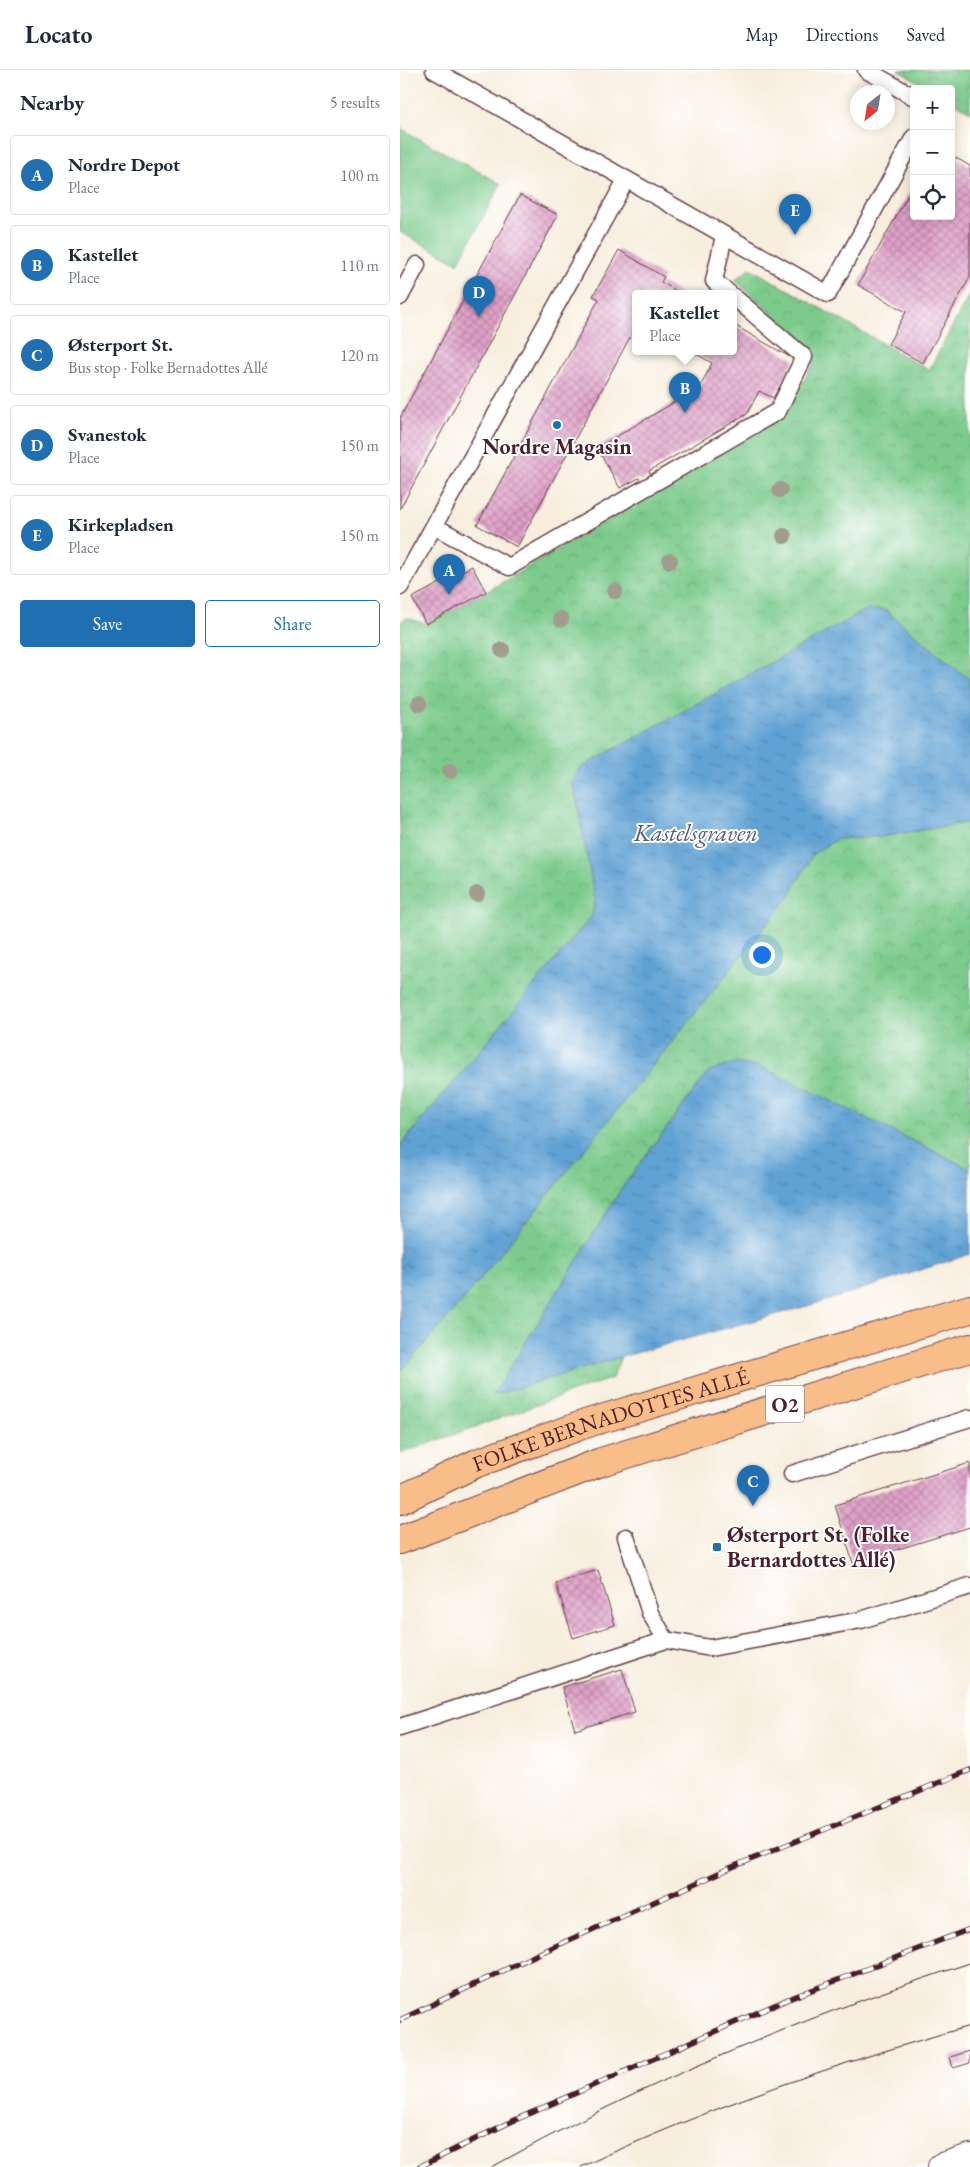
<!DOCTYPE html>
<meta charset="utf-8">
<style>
:root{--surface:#fff;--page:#f2f2f3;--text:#1f2937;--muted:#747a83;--line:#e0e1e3;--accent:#1f6fb2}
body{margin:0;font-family:"EB Garamond",serif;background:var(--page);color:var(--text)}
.controls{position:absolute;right:15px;top:15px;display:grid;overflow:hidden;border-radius:5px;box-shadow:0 2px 12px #0003}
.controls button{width:45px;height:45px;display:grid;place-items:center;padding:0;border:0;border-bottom:1px solid var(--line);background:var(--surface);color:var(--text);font:25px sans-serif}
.compass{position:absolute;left:450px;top:15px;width:45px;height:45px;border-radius:50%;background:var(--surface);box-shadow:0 2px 12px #0003;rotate:210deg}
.you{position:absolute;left:361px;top:884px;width:18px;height:18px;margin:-12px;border:4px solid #fff;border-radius:50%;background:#1a73e8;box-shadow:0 0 0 8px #1a73e833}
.badge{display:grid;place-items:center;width:32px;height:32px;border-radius:50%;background:var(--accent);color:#fff;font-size:16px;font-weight:700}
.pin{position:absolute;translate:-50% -41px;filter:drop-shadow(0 1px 2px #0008)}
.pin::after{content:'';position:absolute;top:26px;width:18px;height:15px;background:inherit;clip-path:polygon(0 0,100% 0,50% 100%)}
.popup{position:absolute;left:232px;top:220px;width:105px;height:65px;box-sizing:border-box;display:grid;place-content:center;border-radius:5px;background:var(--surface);filter:drop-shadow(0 1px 4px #0005);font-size:16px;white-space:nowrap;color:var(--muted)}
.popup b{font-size:19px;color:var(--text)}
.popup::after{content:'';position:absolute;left:50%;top:100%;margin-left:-10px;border:10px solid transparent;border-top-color:var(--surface)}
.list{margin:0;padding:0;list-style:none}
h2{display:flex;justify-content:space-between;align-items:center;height:65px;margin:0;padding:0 20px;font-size:21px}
h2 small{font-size:16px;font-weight:400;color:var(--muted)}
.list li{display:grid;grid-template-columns:32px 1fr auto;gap:15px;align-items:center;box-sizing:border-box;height:80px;margin:0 10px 10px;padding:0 10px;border:1px solid var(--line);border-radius:5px}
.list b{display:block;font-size:19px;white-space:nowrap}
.list p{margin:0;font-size:16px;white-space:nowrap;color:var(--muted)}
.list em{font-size:16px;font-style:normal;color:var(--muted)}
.actions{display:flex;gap:10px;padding:15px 20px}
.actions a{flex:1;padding:11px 0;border:1px solid var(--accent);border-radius:5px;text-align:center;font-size:18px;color:var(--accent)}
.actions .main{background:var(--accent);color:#fff}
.icon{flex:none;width:28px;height:28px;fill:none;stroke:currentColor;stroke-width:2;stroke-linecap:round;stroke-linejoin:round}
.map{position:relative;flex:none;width:570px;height:2097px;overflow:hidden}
header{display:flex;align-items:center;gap:30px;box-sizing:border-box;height:70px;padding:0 25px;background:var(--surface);border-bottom:1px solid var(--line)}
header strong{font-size:24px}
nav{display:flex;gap:28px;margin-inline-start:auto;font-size:18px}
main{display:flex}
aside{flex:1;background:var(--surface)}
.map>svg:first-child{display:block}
</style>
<header>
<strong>Locato</strong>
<nav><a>Map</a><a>Directions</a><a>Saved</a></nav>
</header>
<main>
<aside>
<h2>Nearby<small>5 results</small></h2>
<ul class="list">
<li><span class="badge">A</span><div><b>Nordre Depot</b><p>Place</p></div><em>100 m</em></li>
<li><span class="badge">B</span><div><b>Kastellet</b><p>Place</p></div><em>110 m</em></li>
<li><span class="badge">C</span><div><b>Østerport St.</b><p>Bus stop · Folke Bernadottes Allé</p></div><em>120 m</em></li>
<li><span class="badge">D</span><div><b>Svanestok</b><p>Place</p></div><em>150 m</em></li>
<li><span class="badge">E</span><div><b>Kirkepladsen</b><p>Place</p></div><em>150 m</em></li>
</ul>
<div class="actions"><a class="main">Save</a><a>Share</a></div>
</aside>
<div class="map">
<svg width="570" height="2097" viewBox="0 0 570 2097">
<defs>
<pattern id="park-crowns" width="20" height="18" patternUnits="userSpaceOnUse" patternTransform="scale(1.25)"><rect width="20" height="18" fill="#7bcb8c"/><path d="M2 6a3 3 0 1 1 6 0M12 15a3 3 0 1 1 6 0" fill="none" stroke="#6cae79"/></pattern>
<pattern id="water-ripples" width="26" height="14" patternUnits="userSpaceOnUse" patternTransform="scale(1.25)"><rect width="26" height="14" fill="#60a2d4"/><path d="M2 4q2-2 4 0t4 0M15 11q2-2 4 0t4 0" fill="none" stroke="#5183ac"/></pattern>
<pattern id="building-cross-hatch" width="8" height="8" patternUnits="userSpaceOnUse" patternTransform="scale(1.25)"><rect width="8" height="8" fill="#e0a1c9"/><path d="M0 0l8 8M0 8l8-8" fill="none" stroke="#b883a3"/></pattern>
</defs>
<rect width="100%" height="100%" fill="#fff"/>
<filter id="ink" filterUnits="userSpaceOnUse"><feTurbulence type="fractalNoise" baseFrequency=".02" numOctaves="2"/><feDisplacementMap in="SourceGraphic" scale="10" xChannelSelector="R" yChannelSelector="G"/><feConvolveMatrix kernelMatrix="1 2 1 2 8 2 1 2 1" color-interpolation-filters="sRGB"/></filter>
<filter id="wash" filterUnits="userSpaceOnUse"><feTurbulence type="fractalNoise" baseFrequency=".0096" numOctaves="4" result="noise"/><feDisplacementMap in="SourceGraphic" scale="20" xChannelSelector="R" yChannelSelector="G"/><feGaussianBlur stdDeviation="1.12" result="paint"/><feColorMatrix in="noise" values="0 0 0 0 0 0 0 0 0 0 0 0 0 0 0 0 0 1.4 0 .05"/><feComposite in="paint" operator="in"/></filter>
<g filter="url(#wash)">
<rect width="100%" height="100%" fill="#f7eede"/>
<polygon fill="#7bcb8c" stroke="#62755c" points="0,58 101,114 58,193 0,162"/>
<g fill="url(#park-crowns)" stroke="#62755c">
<polygon points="498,0 570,0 570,42 551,31 551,19 530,19"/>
<polygon points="350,198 529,300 570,223 570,610 485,540 195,830 192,846 0,1076 0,552 7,548 26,554 86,522 386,343 413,294 396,266 335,210"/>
<polygon points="570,752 570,1099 364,998 309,1001 223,1116 94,1325 221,1287 212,1308 0,1384 0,1302 63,1230 388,828 413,784 437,769 480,767"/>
</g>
<g fill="url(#water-ripples)" stroke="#556080">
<polygon points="468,539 485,540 570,610 570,752 480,767 437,769 413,784 388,828 63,1230 0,1302 0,1076 192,846 195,830 173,711 180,698"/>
<polygon points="336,993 364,998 570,1099 570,1184 429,1230 221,1287 93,1325 223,1116 309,1001"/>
</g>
<g id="blocks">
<g fill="url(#building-cross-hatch)">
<polygon points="551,85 570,96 570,207 523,293 488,274 506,242 458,215 514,114 514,146 551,146"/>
<polygon points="120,125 158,145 0,439 0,348"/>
<polygon points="219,180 264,207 261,212 282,224 236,224 236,256 117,477 77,455 199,229 193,226"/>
<polygon points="334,255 395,290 373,328 359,321 347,344 249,401 251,405 241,411 239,408 220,418 197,378 300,317 312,293 293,282 334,282"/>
<polygon points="72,496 86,522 26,554 12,528"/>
<polygon points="570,1393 570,1457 453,1493 435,1435"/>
<polygon points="198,1500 215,1555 173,1568 156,1513"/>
<polygon points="222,1599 235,1642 175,1660 162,1617"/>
<polygon points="570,1981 570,1993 553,1998 550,1987"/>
</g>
</g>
</g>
<g filter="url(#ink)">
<use href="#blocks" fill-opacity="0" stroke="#643e46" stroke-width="1"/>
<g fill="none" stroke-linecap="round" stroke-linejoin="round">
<defs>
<g id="lane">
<polyline points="34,0 428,224 514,67"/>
<polyline points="466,0 514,27"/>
<polyline points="324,166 314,211 330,224"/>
<polyline points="0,227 17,195"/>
<polyline points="34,456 109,497 378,341 404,287 334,227"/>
<polyline points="0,517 226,110"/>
<polyline points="392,1404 570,1348"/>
<polyline points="226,1467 250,1543 266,1570 310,1578 461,1550 570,1516"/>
<polyline points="0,1657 266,1570"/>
</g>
<polyline id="street" points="542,2097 570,2088"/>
<g id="primary">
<path id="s1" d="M0,1430l77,-37 111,-40 382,-114"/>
<polyline points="0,1470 201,1392 570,1278"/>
</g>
</defs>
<use href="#lane" stroke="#643e46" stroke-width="19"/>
<use href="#street" stroke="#643e46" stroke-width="30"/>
<use href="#primary" stroke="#643e46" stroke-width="30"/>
<use href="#lane" stroke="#fff" stroke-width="16"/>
<use href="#street" stroke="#fff" stroke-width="28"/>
<use href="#primary" stroke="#f9bd89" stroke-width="28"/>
<g stroke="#4a1f2b" stroke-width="1">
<path d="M92,2097c151,-84 314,-151 478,-204"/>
<path d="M181,2097c126,-59 256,-104 389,-141"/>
</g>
<defs>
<g id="rail">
<polyline points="0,1950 140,1883 330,1798 570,1700"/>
<polyline points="19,2097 106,2054 386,1930 570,1859"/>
</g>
</defs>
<use href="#rail" stroke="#4a1f2b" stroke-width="5.5"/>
<use href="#rail" stroke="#fff" stroke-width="4" stroke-dasharray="11" stroke-linecap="butt"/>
</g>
<g fill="#a19d8e">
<circle cx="380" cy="420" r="8"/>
<circle cx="384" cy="466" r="8"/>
<circle cx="270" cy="491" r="8"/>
<circle cx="215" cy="521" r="8"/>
<circle cx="161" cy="549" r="8"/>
<circle cx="102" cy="580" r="8"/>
<circle cx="19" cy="634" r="8"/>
<circle cx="50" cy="701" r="8"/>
<circle cx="77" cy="824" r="8"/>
</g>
</g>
<g fill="#1f6fb2" stroke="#fff" stroke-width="2">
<circle cx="157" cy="355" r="5"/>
<rect x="312" y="1472" width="10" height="10" rx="2.5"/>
</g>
<g text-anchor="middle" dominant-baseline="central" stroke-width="4" stroke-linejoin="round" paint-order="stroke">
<rect fill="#fff" stroke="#80626b" stroke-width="1" x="366" y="1315.5" width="38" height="37" rx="4"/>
<g font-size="21" font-weight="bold" fill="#4a1f2b">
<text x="385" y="1334">O2</text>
</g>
<g font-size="22" font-weight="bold" fill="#4a1f2b" stroke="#fff">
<text x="157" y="376">Nordre Magasin</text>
<text x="327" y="1464" text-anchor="start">Østerport St. (Folke<tspan x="327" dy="25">Bernardottes Allé)</tspan></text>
</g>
<g font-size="22" fill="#4a1f2b" stroke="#fff">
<text stroke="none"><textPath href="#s1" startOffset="226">FOLKE BERNADOTTES ALLÉ</textPath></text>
</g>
<g font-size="24" font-style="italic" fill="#545a77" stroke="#fff">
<text x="296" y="762">Kastelsgraven</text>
</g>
</g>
</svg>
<div class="controls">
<button>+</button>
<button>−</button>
<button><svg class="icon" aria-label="locate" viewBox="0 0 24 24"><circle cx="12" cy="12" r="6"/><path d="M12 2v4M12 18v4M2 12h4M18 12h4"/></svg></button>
</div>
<svg class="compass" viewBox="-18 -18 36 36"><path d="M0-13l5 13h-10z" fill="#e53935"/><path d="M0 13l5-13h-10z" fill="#747a83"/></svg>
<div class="you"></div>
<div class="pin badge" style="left:49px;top:525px">A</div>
<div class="pin badge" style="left:285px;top:343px">B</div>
<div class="popup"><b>Kastellet</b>Place</div>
<div class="pin badge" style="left:353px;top:1436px">C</div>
<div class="pin badge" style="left:79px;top:247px">D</div>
<div class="pin badge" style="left:395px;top:165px">E</div>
</div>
</main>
